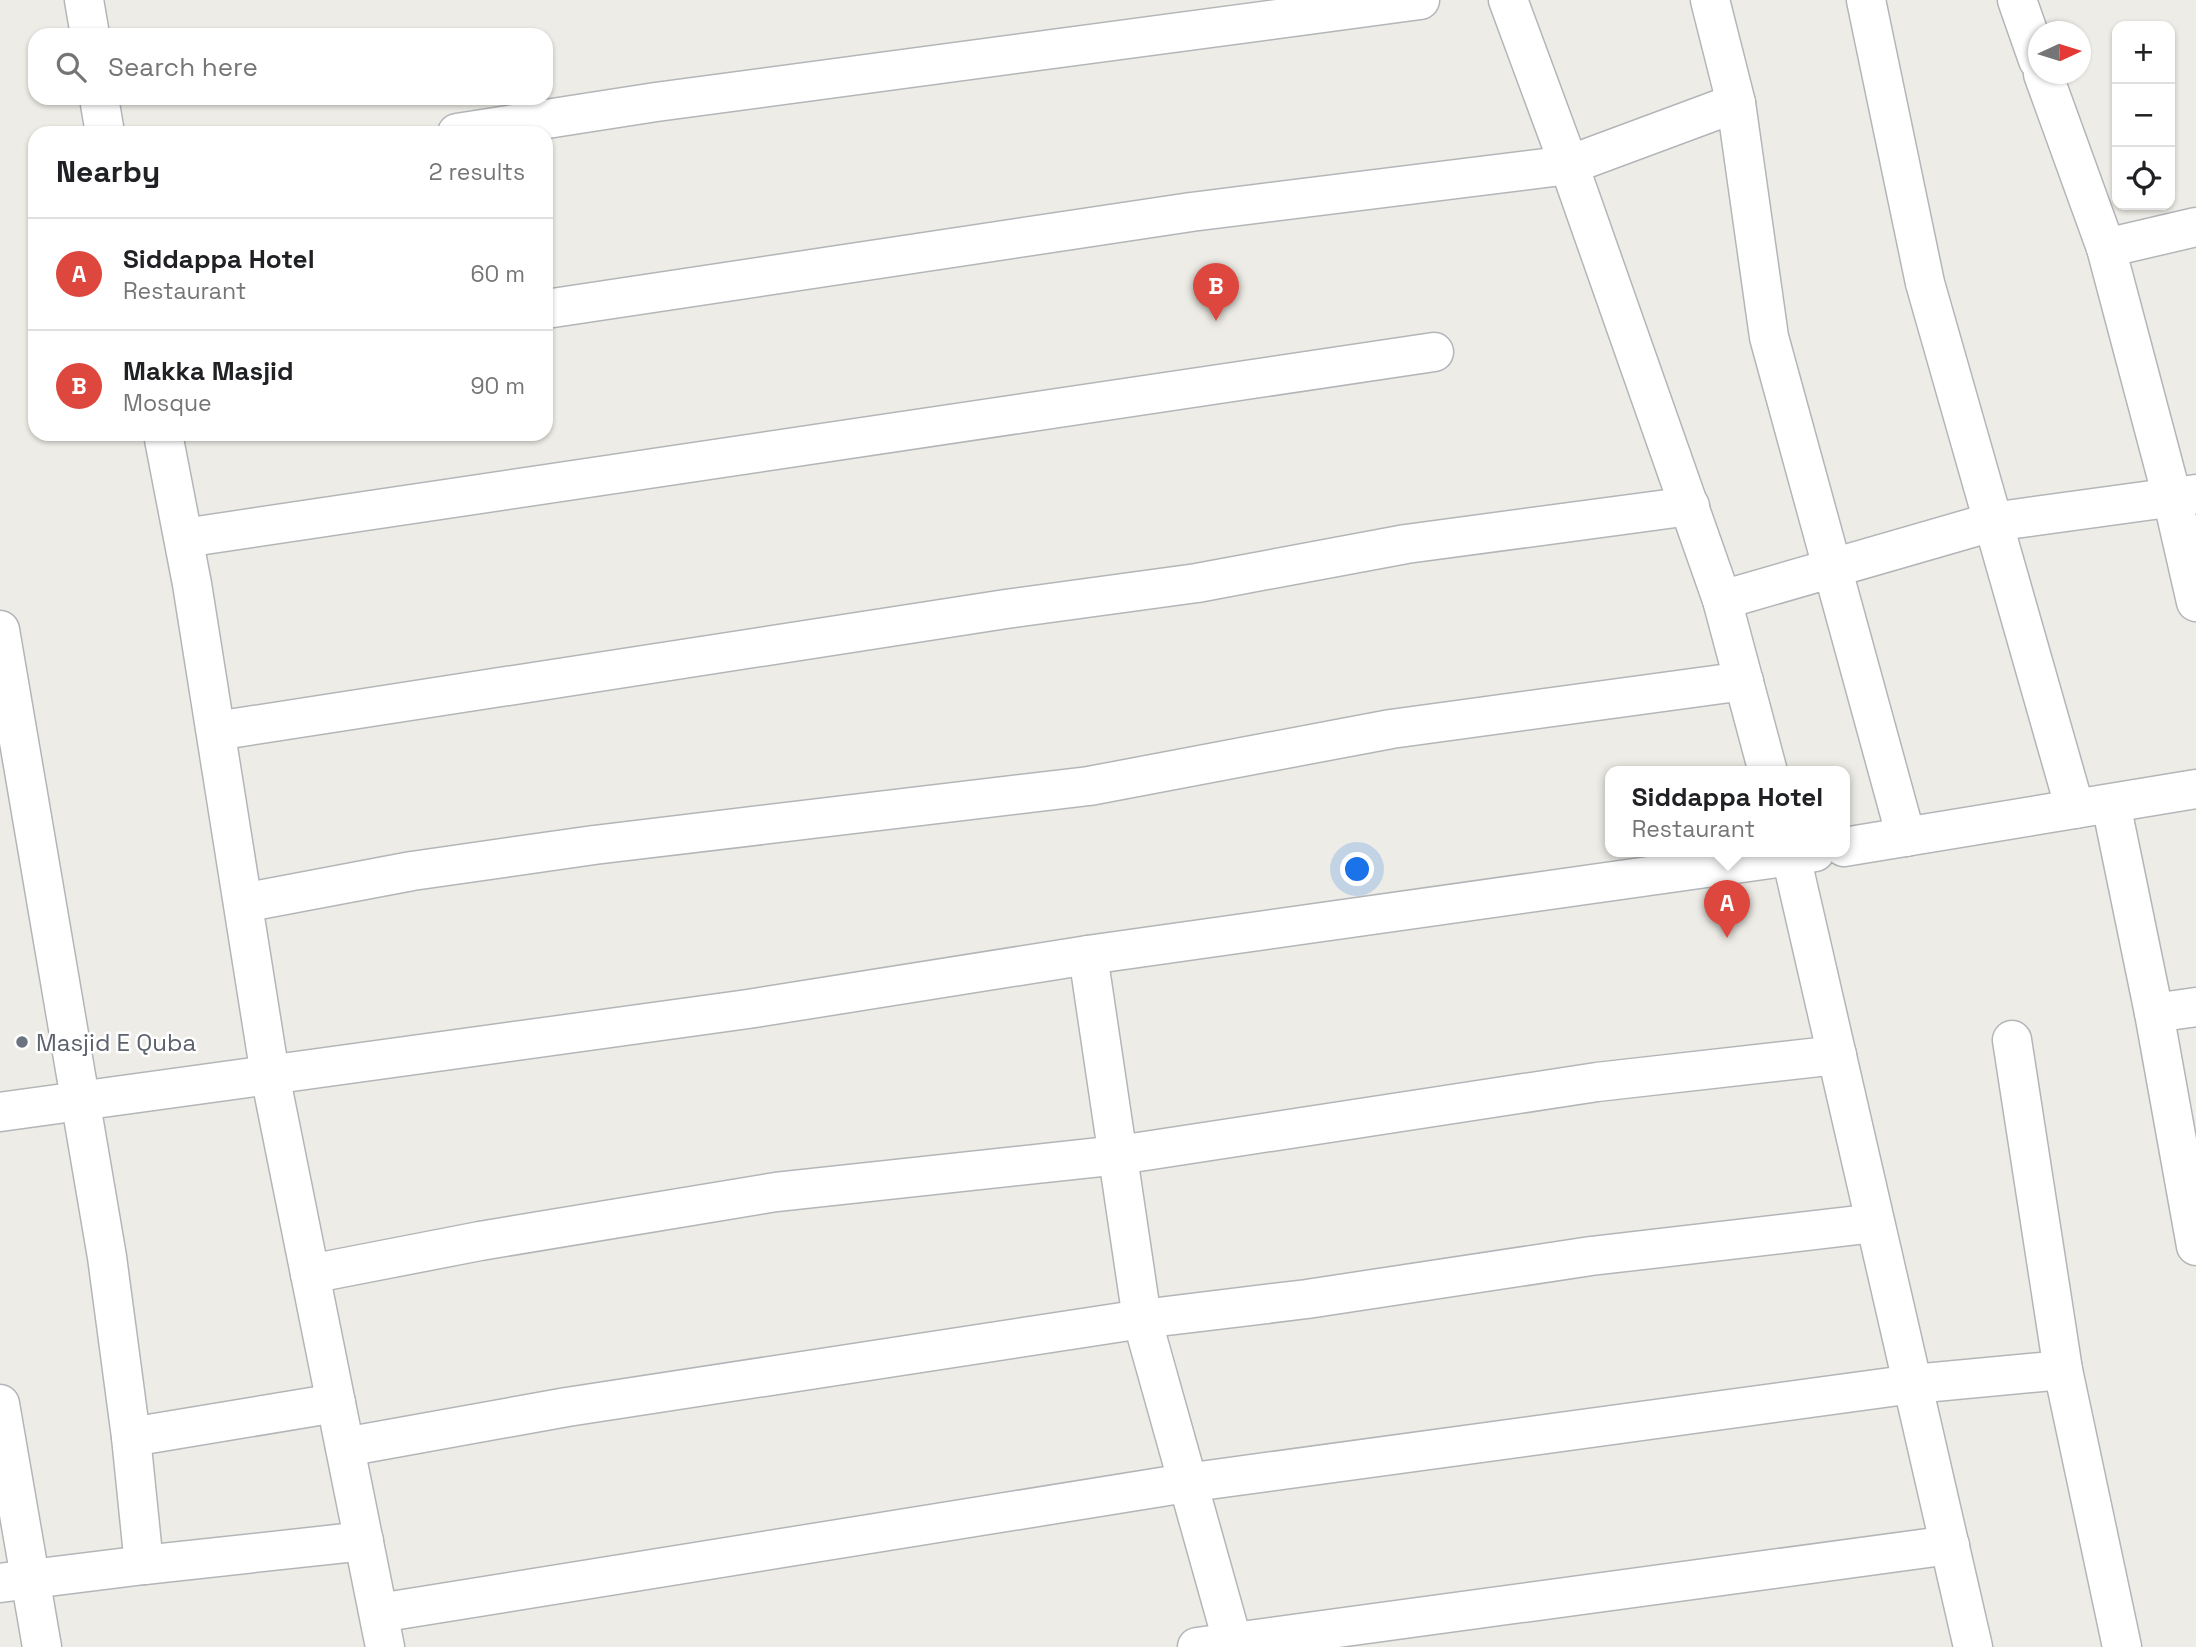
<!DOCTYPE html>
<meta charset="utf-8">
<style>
:root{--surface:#fff;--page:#f2f2f2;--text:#202124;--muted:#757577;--line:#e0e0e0;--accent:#dd473d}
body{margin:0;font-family:"Space Grotesk",sans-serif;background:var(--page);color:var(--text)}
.controls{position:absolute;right:21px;top:21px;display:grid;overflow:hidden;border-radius:14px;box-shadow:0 2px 5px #0004}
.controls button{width:63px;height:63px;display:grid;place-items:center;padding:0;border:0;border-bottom:2px solid var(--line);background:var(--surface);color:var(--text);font:35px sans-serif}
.compass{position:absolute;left:2028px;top:21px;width:63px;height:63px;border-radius:50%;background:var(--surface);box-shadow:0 2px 5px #0004;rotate:86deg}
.you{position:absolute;left:1358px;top:870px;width:24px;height:24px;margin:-18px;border:5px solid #fff;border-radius:50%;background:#1a73e8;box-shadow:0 0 0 10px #1a73e833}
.badge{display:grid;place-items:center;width:46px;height:46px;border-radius:50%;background:var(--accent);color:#fff;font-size:23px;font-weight:700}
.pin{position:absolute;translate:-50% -58px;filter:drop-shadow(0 2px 4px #0008)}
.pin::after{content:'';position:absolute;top:37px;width:24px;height:21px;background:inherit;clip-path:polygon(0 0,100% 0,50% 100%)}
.popup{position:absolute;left:1605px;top:766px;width:245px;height:91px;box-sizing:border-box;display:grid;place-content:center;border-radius:14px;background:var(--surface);filter:drop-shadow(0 2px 5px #0005);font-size:23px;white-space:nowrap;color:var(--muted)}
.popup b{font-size:26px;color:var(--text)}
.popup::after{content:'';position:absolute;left:50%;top:100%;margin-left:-14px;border:14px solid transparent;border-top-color:var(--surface)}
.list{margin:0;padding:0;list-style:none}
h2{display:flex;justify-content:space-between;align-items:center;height:91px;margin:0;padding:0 28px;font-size:30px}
h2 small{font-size:23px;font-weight:400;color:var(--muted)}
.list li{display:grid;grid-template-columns:46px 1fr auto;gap:21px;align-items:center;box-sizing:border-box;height:112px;padding:0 28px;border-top:2px solid var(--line)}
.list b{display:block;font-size:26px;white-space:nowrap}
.list p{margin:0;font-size:23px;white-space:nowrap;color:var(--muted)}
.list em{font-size:23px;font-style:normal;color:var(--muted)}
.icon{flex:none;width:38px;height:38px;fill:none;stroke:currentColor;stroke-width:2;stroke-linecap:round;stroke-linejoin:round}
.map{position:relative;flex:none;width:2196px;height:1647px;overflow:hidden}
.search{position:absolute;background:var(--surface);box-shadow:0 2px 5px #0004;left:28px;top:28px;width:525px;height:77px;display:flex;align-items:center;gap:18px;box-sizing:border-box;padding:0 24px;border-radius:21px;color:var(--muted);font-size:26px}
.panel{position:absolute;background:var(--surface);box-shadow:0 2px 5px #0004;left:28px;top:126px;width:525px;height:315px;border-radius:21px}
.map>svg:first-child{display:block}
</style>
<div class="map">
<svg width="2196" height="1647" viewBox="0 0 2196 1647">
<rect width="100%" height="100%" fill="#eeece6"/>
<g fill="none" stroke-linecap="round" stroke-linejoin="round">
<defs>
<g id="minor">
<polyline points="84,0 90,35"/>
<polyline points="1710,0 1736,103 1569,165 1722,600 1768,772"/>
<polyline points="1866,0 1925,283 2075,809"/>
<polyline points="2017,0 2038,60"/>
<polyline points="2043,74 2106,248 2172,497 2196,602"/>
<polyline points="99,98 105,133"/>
<polyline points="1736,103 1769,337 1906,837"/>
<polyline points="457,133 656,102 1420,0"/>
<polyline points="2106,248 2196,227"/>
<polyline points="546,309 1191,212 1569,165 1508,0"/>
<polyline points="163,434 192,584 270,1075 385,1647"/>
<polyline points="184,538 1434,352"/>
<polyline points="1722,600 1992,522 2196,494"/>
<polyline points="0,630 107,1257 131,1437 144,1565 0,1583"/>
<polyline points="216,731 1006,609 1197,583 1406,544 1690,506"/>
<polyline points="2111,804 2154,1013 2196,1246"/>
<polyline points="1844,847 2196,789"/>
<polyline points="1815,852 1791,856 1973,1647"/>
<polyline points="243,903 412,871 594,845 1089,786 1391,729 1744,681"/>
<polyline points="1088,955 1142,1319 1234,1647"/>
<polyline points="2154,1013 2196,1007"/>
<polyline points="2012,1040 2063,1370 2122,1647"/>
<polyline points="0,1112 748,1009 1088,955 1791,856 1790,852"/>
<polyline points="310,1274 480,1241 776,1192 1119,1155 1597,1082 1837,1055"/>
<polyline points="0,1404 42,1647"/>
<polyline points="131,1437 336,1403"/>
<polyline points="345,1447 567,1407 1142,1319 1307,1299 1591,1256 1875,1223"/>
<polyline points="144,1565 364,1541"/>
<polyline points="379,1613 1186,1483 1913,1384 2063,1370"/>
<polyline points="1197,1647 1950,1545"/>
</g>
</defs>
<use href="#minor" stroke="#b3b6b9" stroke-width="41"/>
<use href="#minor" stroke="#fff" stroke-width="38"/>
</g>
<circle fill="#6b7280" stroke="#fff" stroke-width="2.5" cx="22" cy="1042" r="7"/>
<g text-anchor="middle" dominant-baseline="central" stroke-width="5" stroke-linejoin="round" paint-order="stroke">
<g font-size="24" fill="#5b616d" stroke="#fff" text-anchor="start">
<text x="36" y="1042">Masjid E Quba</text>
</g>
</g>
</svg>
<div class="controls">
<button>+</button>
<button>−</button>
<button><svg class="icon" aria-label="locate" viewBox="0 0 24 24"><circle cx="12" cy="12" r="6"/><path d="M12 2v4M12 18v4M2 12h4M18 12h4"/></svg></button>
</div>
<svg class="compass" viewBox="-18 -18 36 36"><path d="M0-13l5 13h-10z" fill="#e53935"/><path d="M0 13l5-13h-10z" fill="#757577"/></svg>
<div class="you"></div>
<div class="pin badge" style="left:1727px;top:938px">A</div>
<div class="popup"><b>Siddappa Hotel</b>Restaurant</div>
<div class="pin badge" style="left:1216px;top:321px">B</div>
<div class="search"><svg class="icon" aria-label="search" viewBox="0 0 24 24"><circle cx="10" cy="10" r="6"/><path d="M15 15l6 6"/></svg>Search here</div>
<section class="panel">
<h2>Nearby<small>2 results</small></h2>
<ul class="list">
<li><span class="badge">A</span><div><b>Siddappa Hotel</b><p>Restaurant</p></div><em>60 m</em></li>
<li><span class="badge">B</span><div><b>Makka Masjid</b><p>Mosque</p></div><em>90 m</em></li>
</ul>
</section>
</div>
